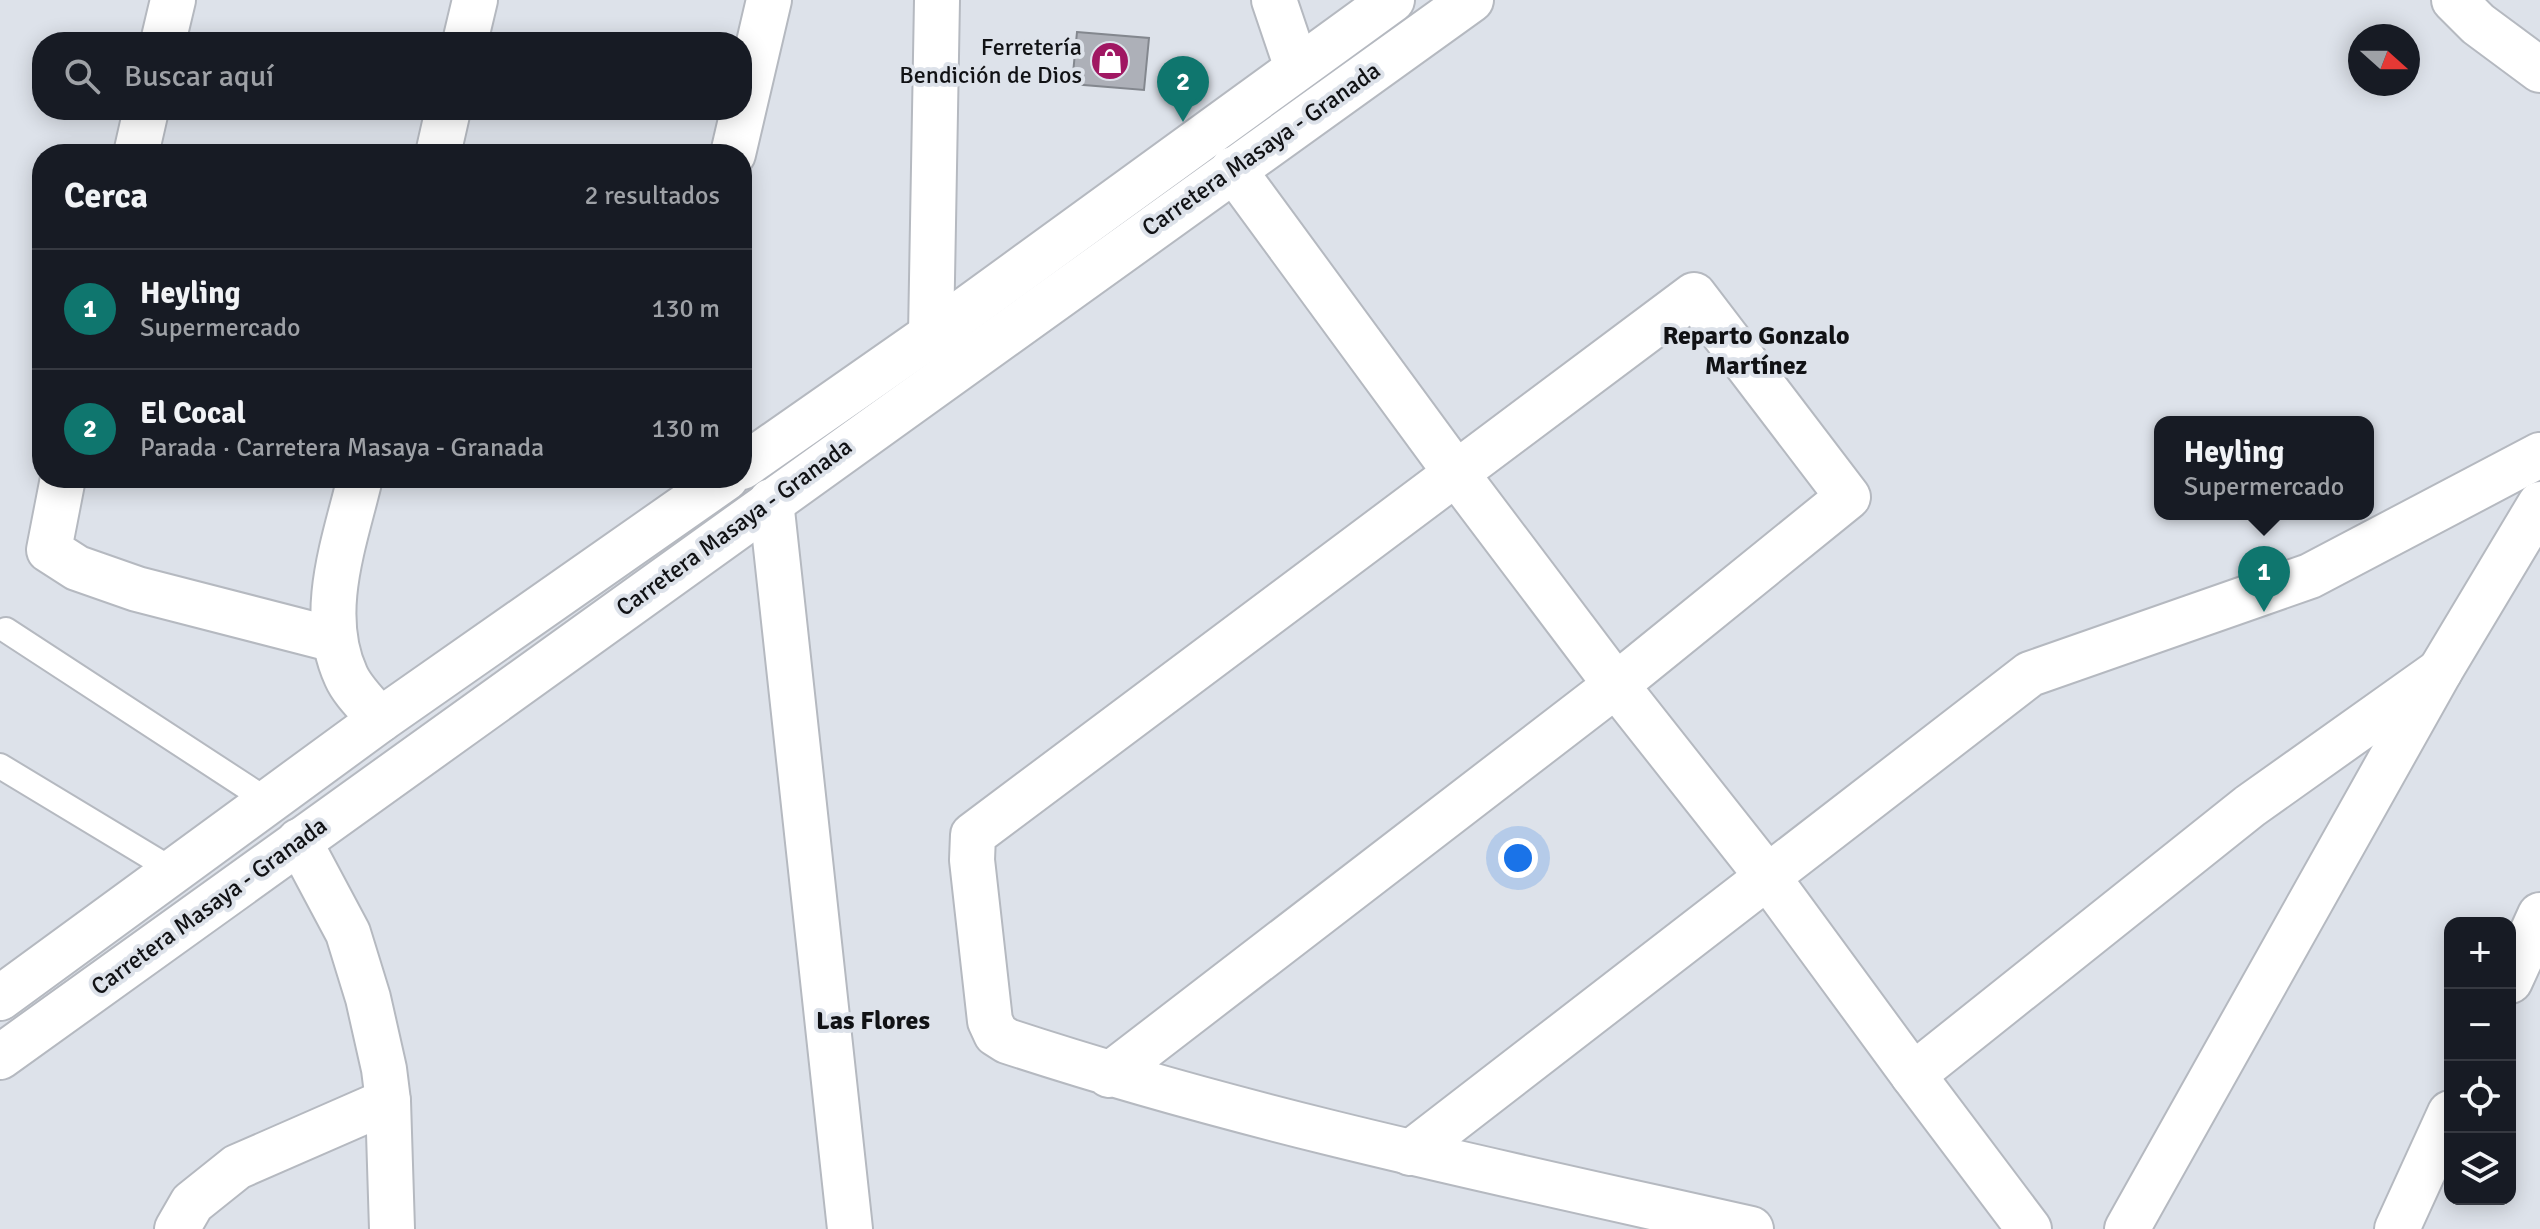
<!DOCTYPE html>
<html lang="es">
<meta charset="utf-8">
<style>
:root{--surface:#171b24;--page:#20242c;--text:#f1f3f6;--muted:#9ea1a6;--line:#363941;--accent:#0f766e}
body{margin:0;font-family:Signika,sans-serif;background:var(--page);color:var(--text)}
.controls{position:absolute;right:24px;bottom:24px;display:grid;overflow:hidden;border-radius:16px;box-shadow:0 4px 20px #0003}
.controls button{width:72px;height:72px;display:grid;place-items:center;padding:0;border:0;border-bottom:2px solid var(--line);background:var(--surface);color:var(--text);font:40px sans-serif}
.compass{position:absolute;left:2348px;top:24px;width:72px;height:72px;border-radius:50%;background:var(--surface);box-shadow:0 4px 20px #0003;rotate:111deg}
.you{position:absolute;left:1518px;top:858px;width:28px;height:28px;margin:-20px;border:6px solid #fff;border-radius:50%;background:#1a73e8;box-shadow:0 0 0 12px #1a73e833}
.badge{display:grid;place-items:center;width:52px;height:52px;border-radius:50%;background:var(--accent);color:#fff;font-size:26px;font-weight:700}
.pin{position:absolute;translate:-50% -66px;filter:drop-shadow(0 2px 4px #0008)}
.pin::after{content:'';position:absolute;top:42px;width:28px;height:24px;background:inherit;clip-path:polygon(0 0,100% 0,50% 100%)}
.popup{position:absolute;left:2154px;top:416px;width:220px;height:104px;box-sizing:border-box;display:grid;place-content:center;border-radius:16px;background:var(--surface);filter:drop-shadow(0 2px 6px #0005);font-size:26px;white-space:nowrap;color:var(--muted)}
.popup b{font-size:30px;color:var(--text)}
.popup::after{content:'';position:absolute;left:50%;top:100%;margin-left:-16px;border:16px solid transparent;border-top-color:var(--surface)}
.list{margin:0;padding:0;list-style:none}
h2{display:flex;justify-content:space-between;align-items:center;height:104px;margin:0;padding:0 32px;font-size:34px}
h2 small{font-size:26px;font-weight:400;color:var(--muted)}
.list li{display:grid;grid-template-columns:52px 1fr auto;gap:24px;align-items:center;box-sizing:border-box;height:120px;padding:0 32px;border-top:2px solid var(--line)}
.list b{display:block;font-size:30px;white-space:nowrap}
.list p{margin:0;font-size:26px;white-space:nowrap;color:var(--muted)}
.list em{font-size:26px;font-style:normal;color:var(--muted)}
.icon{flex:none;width:44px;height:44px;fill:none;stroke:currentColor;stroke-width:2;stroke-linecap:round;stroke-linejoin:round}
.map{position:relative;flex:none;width:2540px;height:1229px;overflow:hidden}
.search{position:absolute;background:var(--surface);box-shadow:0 4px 20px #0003;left:32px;top:32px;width:720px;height:88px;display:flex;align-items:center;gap:20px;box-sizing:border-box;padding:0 28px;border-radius:32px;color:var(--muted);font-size:30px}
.panel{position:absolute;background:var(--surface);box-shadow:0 4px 20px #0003;left:32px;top:144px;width:720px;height:344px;border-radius:32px}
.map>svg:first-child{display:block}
</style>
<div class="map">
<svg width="2540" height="1229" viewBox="0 0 2540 1229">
<rect width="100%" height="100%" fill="#dde2ea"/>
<polygon fill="#adb0b8" stroke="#83878e" stroke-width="2" points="1077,32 1149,38 1144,90 1072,84"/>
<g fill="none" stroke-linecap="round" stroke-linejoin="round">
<defs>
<g id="lane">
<polyline points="6,630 268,801"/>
<polyline points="0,766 174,871"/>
</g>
<g id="street">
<polyline points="1274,0 1297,68"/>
<polyline points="163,42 173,0"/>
<polyline points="465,42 475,0"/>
<polyline points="136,154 146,110"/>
<polyline points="438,154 448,110"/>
<polyline points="733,154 769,0"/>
<polyline points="1233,169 1456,473 1616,685 1767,876 1913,1075 2250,806 2440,671"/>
<polyline points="931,335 937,0"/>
<polyline points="63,478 49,550 77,568 137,589 335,640"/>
<path d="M360,478c-15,63 -43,135 -14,198 7,16 23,30 34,44"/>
<polyline points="771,501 850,1229"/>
<polyline points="299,841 348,933 368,998 384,1069 388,1101 392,1229"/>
<polyline points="2510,981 2540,915"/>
<path d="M1109,1075l507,-390 232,-188 -154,-202 -721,540 -1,25 18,161 6,13 11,7c243,80 494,132 744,188"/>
<polyline points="1913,1075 2029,1229"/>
<polyline points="1410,1153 2030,674 2310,576 2540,455"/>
<polyline points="177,1229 192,1203 237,1167 388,1101"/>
<polyline points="2127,1229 2440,671 2540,504"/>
<polyline points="2397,1229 2450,1113"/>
</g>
<polyline id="secondary" points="2454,0 2478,24 2540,70"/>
<g id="highway">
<polyline points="742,467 931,335 1392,0"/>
<polyline points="0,998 380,720 726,478"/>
<polyline points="0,1057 1471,0"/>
</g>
</defs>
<use href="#lane" stroke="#b5b9c0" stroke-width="28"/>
<use href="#street" stroke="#b5b9c0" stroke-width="48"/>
<use href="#secondary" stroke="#b5b9c0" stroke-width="48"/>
<use href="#highway" stroke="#b5b9c0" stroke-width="48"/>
<use href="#lane" stroke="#fff" stroke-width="24"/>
<use href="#street" stroke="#fff" stroke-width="44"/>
<use href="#secondary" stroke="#fff" stroke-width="44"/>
<use href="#highway" stroke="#fff" stroke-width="44"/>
</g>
<defs>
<symbol id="shop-disc" viewBox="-11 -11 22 22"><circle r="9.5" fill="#a01762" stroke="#dde2ea"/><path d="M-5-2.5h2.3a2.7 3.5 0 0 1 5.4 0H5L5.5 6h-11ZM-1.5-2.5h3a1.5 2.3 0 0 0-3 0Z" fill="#fff"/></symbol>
</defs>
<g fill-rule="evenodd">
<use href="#shop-disc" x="1088" y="39" width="44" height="44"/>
</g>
<g text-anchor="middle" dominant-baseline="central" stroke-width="8" stroke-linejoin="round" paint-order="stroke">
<g font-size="24" fill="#111215" stroke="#dde2ea" text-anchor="end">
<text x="1082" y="47">Ferretería<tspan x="1082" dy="28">Bendición de Dios</tspan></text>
</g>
<g font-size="24" fill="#111215" stroke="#dde2ea">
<text transform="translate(1261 149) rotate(-35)">Carretera Masaya - Granada</text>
<text transform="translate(734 527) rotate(-36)">Carretera Masaya - Granada</text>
<text transform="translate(209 906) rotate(-36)">Carretera Masaya - Granada</text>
</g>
<g font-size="26" font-weight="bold" fill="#111215" stroke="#dde2ea">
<text x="1756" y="336">Reparto Gonzalo<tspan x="1756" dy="30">Martínez</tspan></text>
<text x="873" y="1021">Las Flores</text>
</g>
</g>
</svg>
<div class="controls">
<button>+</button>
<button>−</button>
<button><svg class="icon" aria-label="locate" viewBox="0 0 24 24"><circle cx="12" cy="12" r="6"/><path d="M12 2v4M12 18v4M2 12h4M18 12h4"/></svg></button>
<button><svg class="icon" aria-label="layers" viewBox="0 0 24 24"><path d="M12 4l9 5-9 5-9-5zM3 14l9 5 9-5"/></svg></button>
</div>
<svg class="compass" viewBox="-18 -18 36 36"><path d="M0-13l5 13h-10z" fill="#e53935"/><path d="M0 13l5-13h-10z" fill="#9ea1a6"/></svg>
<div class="you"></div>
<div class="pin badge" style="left:2264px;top:612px">1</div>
<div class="popup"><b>Heyling</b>Supermercado</div>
<div class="pin badge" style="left:1183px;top:122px">2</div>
<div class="search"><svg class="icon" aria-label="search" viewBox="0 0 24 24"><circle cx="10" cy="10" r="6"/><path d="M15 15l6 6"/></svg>Buscar aquí</div>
<section class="panel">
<h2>Cerca<small>2 resultados</small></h2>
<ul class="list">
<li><span class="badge">1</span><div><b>Heyling</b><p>Supermercado</p></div><em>130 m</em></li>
<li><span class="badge">2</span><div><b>El Cocal</b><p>Parada · Carretera Masaya - Granada</p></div><em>130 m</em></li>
</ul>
</section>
</div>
